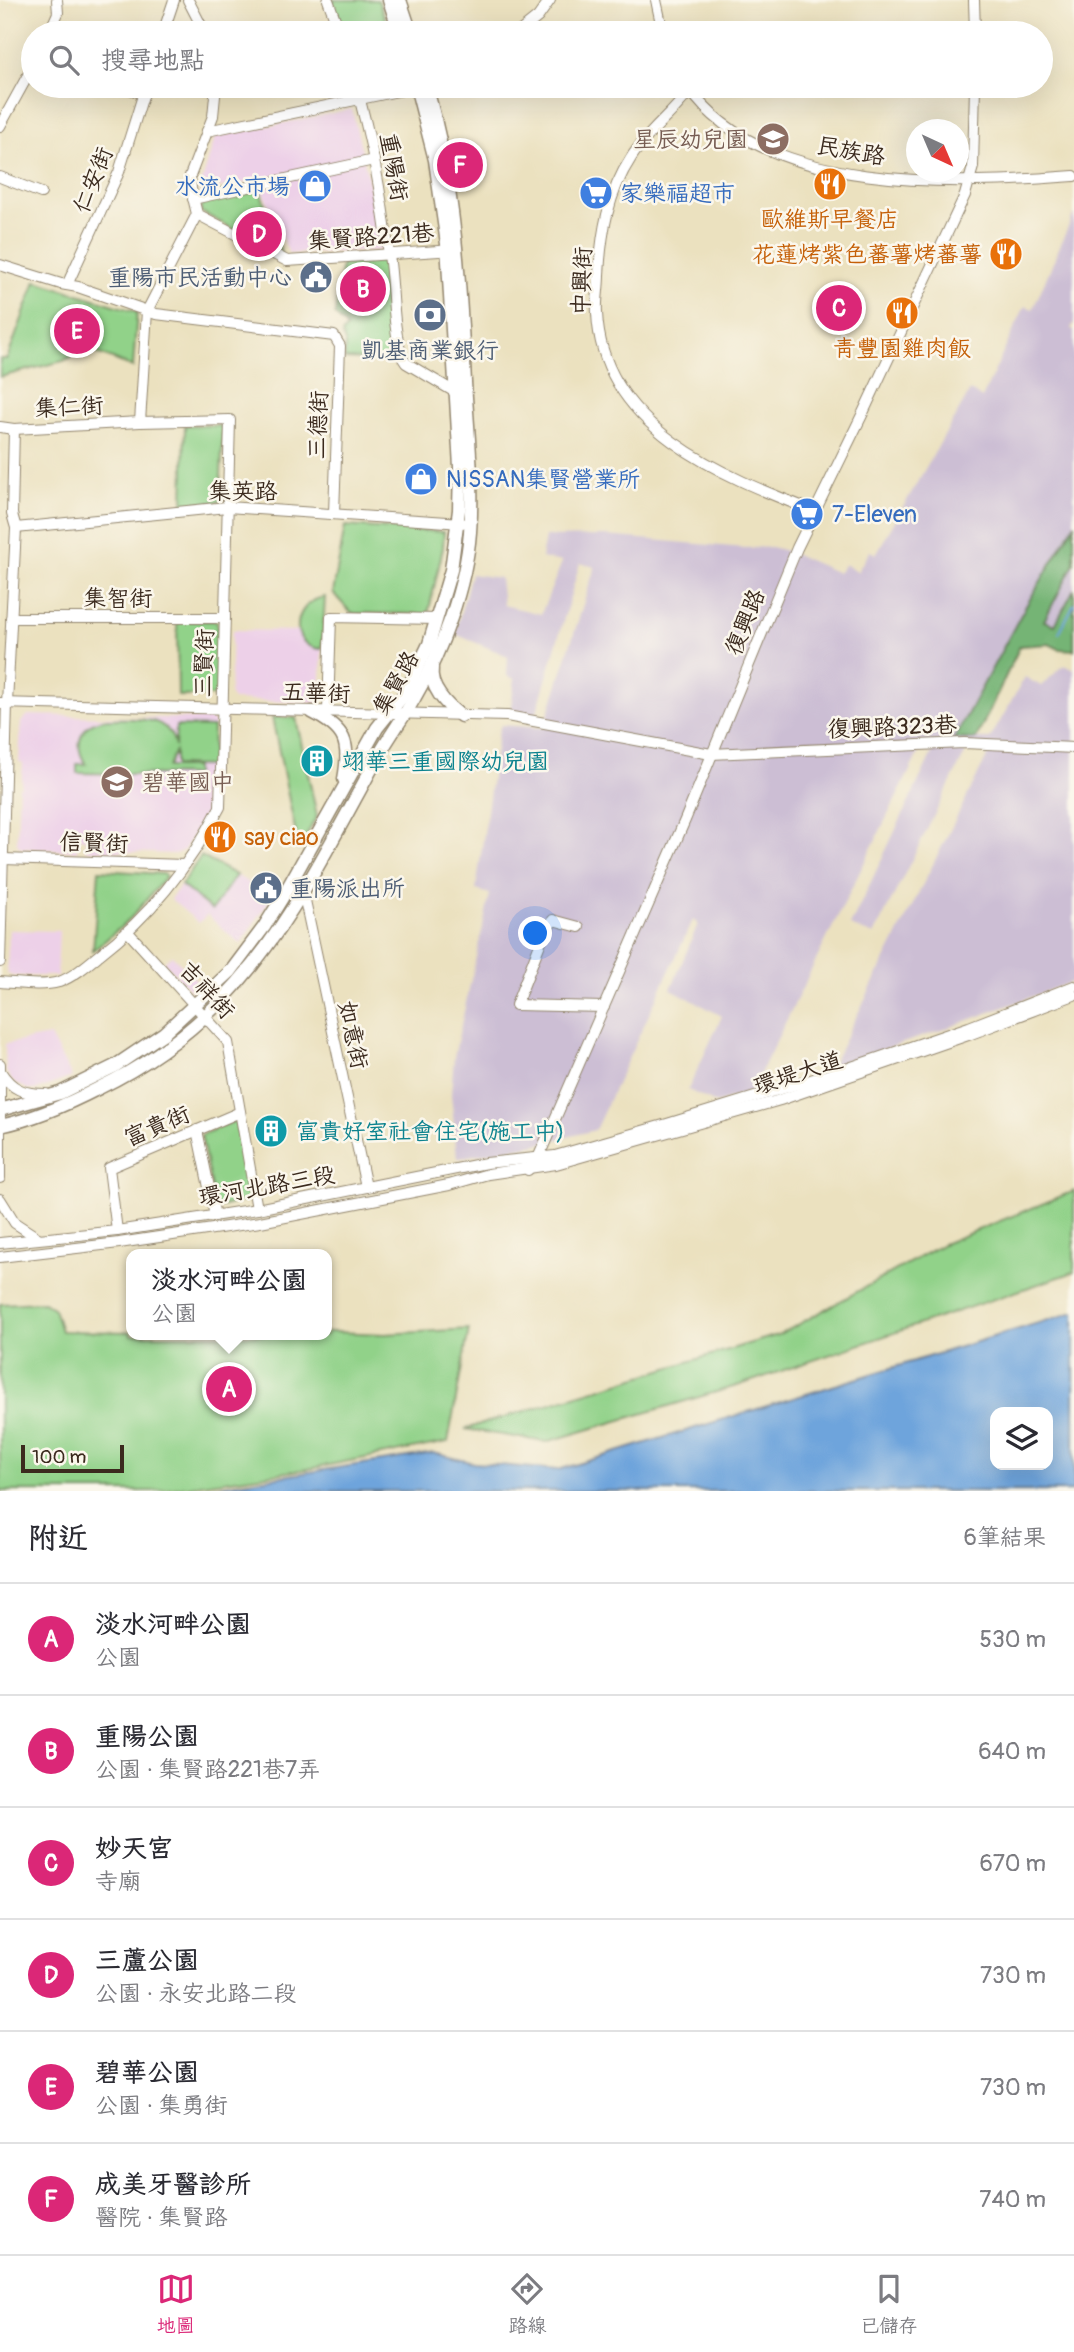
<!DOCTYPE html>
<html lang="zh-TW">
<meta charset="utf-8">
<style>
:root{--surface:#fff;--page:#f2f2f3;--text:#2b2b33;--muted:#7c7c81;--line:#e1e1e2;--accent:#db2777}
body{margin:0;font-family:Pangolin,"LXGW WenKai TC",sans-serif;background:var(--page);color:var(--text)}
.controls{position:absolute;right:21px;bottom:21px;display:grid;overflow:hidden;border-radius:14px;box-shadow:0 7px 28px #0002}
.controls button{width:63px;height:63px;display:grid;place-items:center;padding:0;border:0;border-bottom:2px solid var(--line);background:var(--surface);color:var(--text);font:35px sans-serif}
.compass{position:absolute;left:906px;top:119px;width:63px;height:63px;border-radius:50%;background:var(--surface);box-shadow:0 7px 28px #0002;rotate:136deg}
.scale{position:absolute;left:21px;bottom:18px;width:103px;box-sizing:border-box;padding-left:7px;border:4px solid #3b2a1e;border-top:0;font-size:19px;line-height:24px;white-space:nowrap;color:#3b2a1e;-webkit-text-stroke:5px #fbf7ec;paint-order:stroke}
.you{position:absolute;left:536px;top:934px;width:24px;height:24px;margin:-18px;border:5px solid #fff;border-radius:50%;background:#1a73e8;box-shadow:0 0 0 10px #1a73e833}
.badge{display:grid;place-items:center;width:46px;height:46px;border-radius:50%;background:var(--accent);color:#fff;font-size:23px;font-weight:700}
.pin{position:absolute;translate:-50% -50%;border:4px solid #fff;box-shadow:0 2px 7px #0006}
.popup{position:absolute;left:126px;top:1249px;width:206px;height:91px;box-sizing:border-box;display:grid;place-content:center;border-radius:14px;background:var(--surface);filter:drop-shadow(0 2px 5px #0005);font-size:23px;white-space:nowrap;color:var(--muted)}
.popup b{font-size:26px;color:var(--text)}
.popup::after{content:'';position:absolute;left:50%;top:100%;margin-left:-14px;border:14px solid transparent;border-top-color:var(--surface)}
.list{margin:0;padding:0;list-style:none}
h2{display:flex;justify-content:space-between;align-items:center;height:91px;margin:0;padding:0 28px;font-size:30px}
h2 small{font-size:23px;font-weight:400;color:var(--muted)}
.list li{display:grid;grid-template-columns:46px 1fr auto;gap:21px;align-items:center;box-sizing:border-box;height:112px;padding:0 28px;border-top:2px solid var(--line)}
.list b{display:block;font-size:26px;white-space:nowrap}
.list p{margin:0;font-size:23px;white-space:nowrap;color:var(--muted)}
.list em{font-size:23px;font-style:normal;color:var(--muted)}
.icon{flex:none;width:38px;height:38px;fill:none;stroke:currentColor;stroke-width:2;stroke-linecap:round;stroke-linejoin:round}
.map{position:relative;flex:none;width:1074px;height:1491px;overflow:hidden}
.search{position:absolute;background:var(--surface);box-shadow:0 7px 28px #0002;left:21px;right:21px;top:21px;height:77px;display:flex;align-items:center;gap:18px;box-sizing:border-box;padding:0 24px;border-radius:38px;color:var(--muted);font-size:26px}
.sheet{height:763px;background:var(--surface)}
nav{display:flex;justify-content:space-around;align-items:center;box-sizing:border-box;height:98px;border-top:2px solid var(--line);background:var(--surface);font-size:19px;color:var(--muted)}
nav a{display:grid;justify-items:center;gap:4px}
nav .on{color:var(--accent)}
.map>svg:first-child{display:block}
</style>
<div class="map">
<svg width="1074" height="1491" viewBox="0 0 1074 1491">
<rect width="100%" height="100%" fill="#fbf7ec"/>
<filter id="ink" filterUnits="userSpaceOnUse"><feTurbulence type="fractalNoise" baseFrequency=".0143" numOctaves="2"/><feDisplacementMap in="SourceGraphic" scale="14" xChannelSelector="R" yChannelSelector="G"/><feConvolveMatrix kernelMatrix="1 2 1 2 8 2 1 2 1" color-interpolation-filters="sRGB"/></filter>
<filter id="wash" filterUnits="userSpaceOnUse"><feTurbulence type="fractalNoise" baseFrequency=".00686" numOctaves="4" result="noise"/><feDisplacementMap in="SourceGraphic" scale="28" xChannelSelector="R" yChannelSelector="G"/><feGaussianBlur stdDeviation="1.57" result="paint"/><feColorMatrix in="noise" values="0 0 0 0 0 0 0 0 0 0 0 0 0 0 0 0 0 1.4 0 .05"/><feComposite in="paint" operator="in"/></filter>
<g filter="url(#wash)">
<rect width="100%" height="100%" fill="#ebe1bf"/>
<g fill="#edd0e8">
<polygon points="352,109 385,250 289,254 258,180 199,192 215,137"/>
<polygon points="232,630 299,631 303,641 315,648 322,649 320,703 233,700 230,696"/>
<polygon points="28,715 209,719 214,722 213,803 184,850 175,854 85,850 86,839 78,838 77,851 21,848 17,844 19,787 21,786 23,763 19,762 21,722"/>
<polygon points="236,875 272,897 240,944 207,915 199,923 170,899 181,885 212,910"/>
<polygon points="9,930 59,931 57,976 12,976 7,973"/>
<polygon points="172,955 203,987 201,989 191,991 164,962"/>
<polygon points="50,1036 72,1077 37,1090 29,1090 12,1081 6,1071 5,1044"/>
</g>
<g fill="#ccbed4">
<polygon points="1074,213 1074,322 1071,329 1074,330 1074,525 1023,611 955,739 990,739 1025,677 1041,686 1064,665 1073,669 1074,667 1074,981 942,1030 831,1067 991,749 966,752 874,935 850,926 932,753 919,752 751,1092 716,1103 688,1090 722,1016 671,989 698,924 693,920 595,1130 543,1143 457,1158 451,1094 454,1057 490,894 476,890 498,734 501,725 544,728 595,567 580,563 535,718 510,712 515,679 507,676 508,656 455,634 471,574 500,578 503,605 541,614 562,562 541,558 545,537 606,536 745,548 771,547 790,552 838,573 845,564 857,572 870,551 876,554 970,391 982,398 1025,306 1033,309"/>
<polygon points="1074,563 1074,589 1055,625 1044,621"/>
</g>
<g fill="#91d289" stroke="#667e54" stroke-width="2">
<polygon points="332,0 378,0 387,23 362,33 346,33"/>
<polygon points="260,190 282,255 201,212 201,202"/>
<polygon points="382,260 386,264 394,352 399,361 345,359 345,342 342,334 347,327 335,315 342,262"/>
<polygon points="36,281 137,312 133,367 87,349 63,361 0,377 0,359 7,359"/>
<polygon points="185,425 223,426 220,501 183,506"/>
<polygon points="345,526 444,532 443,548 428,614 351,613 333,593"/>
<path d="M325,597l-3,52c-36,-2 -29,-48 3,-52z"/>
<polygon points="177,621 217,621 218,696 178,696"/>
<polygon points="272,717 296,718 317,816 299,849"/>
<path d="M107,719c27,0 63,-6 68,28l1,-21 37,1 -1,39 -37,-1v-15l-7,17h27v8l-118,-2v-9h9c-14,-20 -4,-43 21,-45z"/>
<polygon points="201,856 236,875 212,910 181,885"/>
<polygon points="99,870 164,874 166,877 129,920 93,951"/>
<polygon points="236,1120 249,1200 215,1208 201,1135"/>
<polygon points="1074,1191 1074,1272 740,1385 546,1442 465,1429 781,1334 943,1244"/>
<polygon points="44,1302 54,1309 61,1331 131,1332 131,1335 327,1335 327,1332 334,1332 385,1334 469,1329 448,1442 308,1469 154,1491 0,1491 0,1304"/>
</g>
<polygon fill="#74b475" stroke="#586f4a" stroke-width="2" points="1074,525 1074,563 1044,621 1055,625 1074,589 1074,650 1059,649 1049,644 1020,646 976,739 954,739 1023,611"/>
<path fill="#6ea4dc" stroke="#54677d" stroke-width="2" fill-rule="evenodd" d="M1074,1312v179h-888l248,-38 40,10 84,7zM995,1412h53v53h-53z"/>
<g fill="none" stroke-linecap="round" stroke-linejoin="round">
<polyline stroke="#6ea4dc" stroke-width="2" points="1059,633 1074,604"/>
</g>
</g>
<g filter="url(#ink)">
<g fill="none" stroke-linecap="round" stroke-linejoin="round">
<defs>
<g id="minor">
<polyline points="188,0 205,33"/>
<polyline points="328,0 340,33"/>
<polyline points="656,0 663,33"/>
<polyline points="974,0 975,33"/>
<polyline points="49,33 58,13 57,0"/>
<polyline points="163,33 174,0"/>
<polyline points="518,33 538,17 550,0"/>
<polyline points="121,86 144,94"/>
<polyline points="216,86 213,116 190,176 191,189 197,214 287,261 454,250"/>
<path d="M356,86c16,55 26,112 33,169 5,33 3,70 13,102l4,6 49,29"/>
<path d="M688,87c75,108 271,98 386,89"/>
<path d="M690,90c-17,24 -43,42 -59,68 -23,35 -30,76 -32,117 0,13 -3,26 -2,38 5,116 127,163 219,199"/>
<polyline points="0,126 33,66"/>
<polyline points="207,131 422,86"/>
<polyline points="0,177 41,193"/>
<polyline points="193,199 374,160"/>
<polyline points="0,265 61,284 78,287 156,314 334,336 340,346 334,513"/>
<polyline points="67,285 119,172 146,86"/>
<polyline points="0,427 14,429 140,422"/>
<polyline points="16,528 227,507 462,523"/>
<polyline points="11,618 225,618"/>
<polyline points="0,703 507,716 711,754 964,743 1074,748"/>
<polyline points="328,711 331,617 437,619"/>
<polyline points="3,859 184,865"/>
<polyline points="303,891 366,1187"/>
<polyline points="579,927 553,920 543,936 516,1005 604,1007"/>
<polyline points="128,932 228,1042 257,1209"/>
<polyline points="0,962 7,703 16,528 12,514 14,429"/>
<path d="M0,982c18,1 41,5 59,0 14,-5 28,-17 40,-27 51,-39 91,-90 121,-148l10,-387 -90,2 7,-111 50,-97"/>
<polyline points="0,1064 0,1178"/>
<path d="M0,1071c12,19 24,23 46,23"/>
<polyline points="197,1130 215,1216"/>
<polyline points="528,1170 539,1156 685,820 797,548 862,415 965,195 973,167 975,86"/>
<polyline points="0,1199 15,1223 38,1238"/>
<polyline points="117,1231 109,1168 240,1112"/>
<polyline points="0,1243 117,1231 257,1209 486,1163 555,1156 667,1124 840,1071 969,1027 1074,986"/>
<polyline points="0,1257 119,1243 260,1222 449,1185 488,1174 556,1164 780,1100 971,1034 1074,995"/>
</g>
<g id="major">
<polyline points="389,0 400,33"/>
<polyline points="400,0 411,33"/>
<path d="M432,668c-3,19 14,37 29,48"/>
<path d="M312,712c33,17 39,30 32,67"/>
<polyline points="0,1110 60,1093 115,1066 164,1033 231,971 264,927 282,898 377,728 406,692 429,644 451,570 459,510 460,467 447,244 435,160 416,86"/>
<path d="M0,1126c34,-7 68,-22 99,-38 151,-73 203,-194 280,-333 11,-20 25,-38 36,-58 27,-46 51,-111 55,-165 4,-49 -2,-100 -5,-150 -5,-100 -10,-199 -39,-296"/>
</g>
</defs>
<use href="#minor" stroke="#93866e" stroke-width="12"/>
<use href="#major" stroke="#93866e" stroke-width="15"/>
<use href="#minor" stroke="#fff" stroke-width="10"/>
<use href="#major" stroke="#fff" stroke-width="12"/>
</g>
</g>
<defs>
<symbol id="school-disc" viewBox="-11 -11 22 22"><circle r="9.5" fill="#8d6e63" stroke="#fbf7ec"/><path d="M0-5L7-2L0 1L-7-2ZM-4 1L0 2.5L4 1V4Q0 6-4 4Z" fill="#fff"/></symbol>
<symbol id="restaurant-disc" viewBox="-11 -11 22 22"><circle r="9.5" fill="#e8710a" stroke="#fbf7ec"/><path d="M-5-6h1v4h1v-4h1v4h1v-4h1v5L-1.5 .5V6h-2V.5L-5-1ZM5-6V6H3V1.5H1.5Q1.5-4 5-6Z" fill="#fff"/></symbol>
<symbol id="shop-disc" viewBox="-11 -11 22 22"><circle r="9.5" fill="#3f7fe0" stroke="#fbf7ec"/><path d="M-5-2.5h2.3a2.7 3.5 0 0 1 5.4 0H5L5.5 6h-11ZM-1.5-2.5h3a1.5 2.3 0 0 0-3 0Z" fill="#fff"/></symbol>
<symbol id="supermarket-disc" viewBox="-11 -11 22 22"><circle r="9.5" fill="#3f7fe0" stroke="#fbf7ec"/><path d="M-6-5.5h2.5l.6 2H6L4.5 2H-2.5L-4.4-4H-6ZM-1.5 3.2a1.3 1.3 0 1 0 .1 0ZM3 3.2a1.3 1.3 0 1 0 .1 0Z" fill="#fff"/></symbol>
<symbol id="civic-disc" viewBox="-11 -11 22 22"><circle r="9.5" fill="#5c6f8a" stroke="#fbf7ec"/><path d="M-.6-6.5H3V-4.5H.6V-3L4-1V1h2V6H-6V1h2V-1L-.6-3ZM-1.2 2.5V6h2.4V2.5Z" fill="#fff"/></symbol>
<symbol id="bank-disc" viewBox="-11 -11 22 22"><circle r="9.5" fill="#5c6f8a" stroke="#fbf7ec"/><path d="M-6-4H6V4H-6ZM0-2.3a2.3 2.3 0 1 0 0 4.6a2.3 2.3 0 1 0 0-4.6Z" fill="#fff"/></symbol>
<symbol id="building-disc" viewBox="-11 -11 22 22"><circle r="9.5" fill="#0f9aa8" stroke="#fbf7ec"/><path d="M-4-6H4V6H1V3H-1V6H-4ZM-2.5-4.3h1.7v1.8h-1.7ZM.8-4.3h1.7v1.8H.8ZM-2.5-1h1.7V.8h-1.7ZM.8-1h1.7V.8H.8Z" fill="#fff"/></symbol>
</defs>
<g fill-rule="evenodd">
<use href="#school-disc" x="754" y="120" width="38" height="38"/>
<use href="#restaurant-disc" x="811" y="165" width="38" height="38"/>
<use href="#shop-disc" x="296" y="167" width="38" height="38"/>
<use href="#supermarket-disc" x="577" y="174" width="38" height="38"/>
<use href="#restaurant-disc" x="987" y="235" width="38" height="38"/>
<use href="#civic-disc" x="297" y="258" width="38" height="38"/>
<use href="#restaurant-disc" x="883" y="294" width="38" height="38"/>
<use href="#bank-disc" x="411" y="296" width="38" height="38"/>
<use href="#shop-disc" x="402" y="460" width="38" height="38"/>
<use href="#supermarket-disc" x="788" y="495" width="38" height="38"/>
<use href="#building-disc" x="298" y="742" width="38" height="38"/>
<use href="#school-disc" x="98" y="763" width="38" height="38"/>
<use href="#restaurant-disc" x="201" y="818" width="38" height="38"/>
<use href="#civic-disc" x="247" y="869" width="38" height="38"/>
<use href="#building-disc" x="252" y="1112" width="38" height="38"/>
</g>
<g text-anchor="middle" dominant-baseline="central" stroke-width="5" stroke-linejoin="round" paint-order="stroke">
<g font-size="23" fill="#785e54" stroke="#fbf7ec" text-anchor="end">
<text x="748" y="139">星辰幼兒園</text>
<text x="142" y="782" text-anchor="start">碧華國中</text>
</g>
<g font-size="23" fill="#3b2a1e" stroke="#fbf7ec">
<text transform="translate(851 151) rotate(10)">民族路</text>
<text transform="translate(394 167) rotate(80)">重陽街</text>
<text transform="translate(93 180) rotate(-68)">仁安街</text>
<text transform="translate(371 237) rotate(-4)">集賢路221巷</text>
<text transform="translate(582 281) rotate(-88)">中興街</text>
<text transform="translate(69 407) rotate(-3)">集仁街</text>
<text transform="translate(318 425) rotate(-88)">三德街</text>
<text x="243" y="491">集英路</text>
<text x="118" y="598">集智街</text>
<text transform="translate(745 622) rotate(-68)">復興路</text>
<text transform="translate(204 663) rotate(-88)">三賢街</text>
<text transform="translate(396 683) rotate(-61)">集賢路</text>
<text transform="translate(316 693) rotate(2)">五華街</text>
<text transform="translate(892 727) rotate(-2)">復興路323巷</text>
<text transform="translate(94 843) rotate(2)">信賢街</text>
<text transform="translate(207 990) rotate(47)">吉祥街</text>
<text transform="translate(353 1035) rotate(78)">如意街</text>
<text transform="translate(798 1073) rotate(-18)">環堤大道</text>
<text transform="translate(157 1126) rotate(-23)">富貴街</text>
<text transform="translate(267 1186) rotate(-10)">環河北路三段</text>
</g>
<g font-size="23" fill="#366cbe" stroke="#fbf7ec" text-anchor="start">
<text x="290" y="186" text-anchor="end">水流公市場</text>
<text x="620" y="193">家樂福超市</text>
<text x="446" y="479">NISSAN集賢營業所</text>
<text x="832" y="514">7-Eleven</text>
</g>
<g font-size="23" fill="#c56008" stroke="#fbf7ec">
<text x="830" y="219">歐維斯早餐店</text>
<text x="982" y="254" text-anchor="end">花蓮烤紫色蕃薯烤蕃薯</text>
<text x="902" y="348">青豐園雞肉飯</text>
<text x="244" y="837" text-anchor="start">say ciao</text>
</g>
<g font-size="23" fill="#4e5e75" stroke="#fbf7ec" text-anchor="end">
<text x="292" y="277">重陽市民活動中心</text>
<text x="430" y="350" text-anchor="middle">凱基商業銀行</text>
<text x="290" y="888" text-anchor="start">重陽派出所</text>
</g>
<g font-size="23" fill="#0d838f" stroke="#fbf7ec" text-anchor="start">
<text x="342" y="761">翊華三重國際幼兒園</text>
<text x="296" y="1131">富貴好室社會住宅(施工中)</text>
</g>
</g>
</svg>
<div class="controls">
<button><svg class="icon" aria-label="layers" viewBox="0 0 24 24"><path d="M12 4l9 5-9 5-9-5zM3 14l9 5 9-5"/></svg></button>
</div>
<svg class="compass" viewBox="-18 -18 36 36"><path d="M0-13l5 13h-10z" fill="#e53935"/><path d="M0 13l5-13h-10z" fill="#7c7c81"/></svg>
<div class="scale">100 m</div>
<div class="you"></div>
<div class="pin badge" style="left:229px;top:1389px">A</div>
<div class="popup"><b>淡水河畔公園</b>公園</div>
<div class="pin badge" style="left:363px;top:289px">B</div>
<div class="pin badge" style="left:839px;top:308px">C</div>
<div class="pin badge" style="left:259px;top:234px">D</div>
<div class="pin badge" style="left:77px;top:331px">E</div>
<div class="pin badge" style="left:460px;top:165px">F</div>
<div class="search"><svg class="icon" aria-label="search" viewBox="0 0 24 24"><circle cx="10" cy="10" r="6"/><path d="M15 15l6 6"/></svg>搜尋地點</div>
</div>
<section class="sheet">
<h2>附近<small>6筆結果</small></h2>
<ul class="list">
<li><span class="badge">A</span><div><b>淡水河畔公園</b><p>公園</p></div><em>530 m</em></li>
<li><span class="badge">B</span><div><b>重陽公園</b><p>公園 · 集賢路221巷7弄</p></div><em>640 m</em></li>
<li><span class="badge">C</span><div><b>妙天宮</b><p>寺廟</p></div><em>670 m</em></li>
<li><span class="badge">D</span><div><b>三蘆公園</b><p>公園 · 永安北路二段</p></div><em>730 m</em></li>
<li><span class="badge">E</span><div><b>碧華公園</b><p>公園 · 集勇街</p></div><em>730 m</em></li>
<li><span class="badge">F</span><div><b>成美牙醫診所</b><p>醫院 · 集賢路</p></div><em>740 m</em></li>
</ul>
</section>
<nav>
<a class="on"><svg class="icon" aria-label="map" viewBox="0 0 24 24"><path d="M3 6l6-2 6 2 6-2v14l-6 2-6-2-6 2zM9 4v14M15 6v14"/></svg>地圖</a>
<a><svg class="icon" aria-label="directions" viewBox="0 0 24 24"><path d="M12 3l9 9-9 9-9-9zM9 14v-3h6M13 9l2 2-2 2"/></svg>路線</a>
<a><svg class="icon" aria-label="saved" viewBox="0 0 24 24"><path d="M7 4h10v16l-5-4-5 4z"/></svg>已儲存</a>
</nav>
